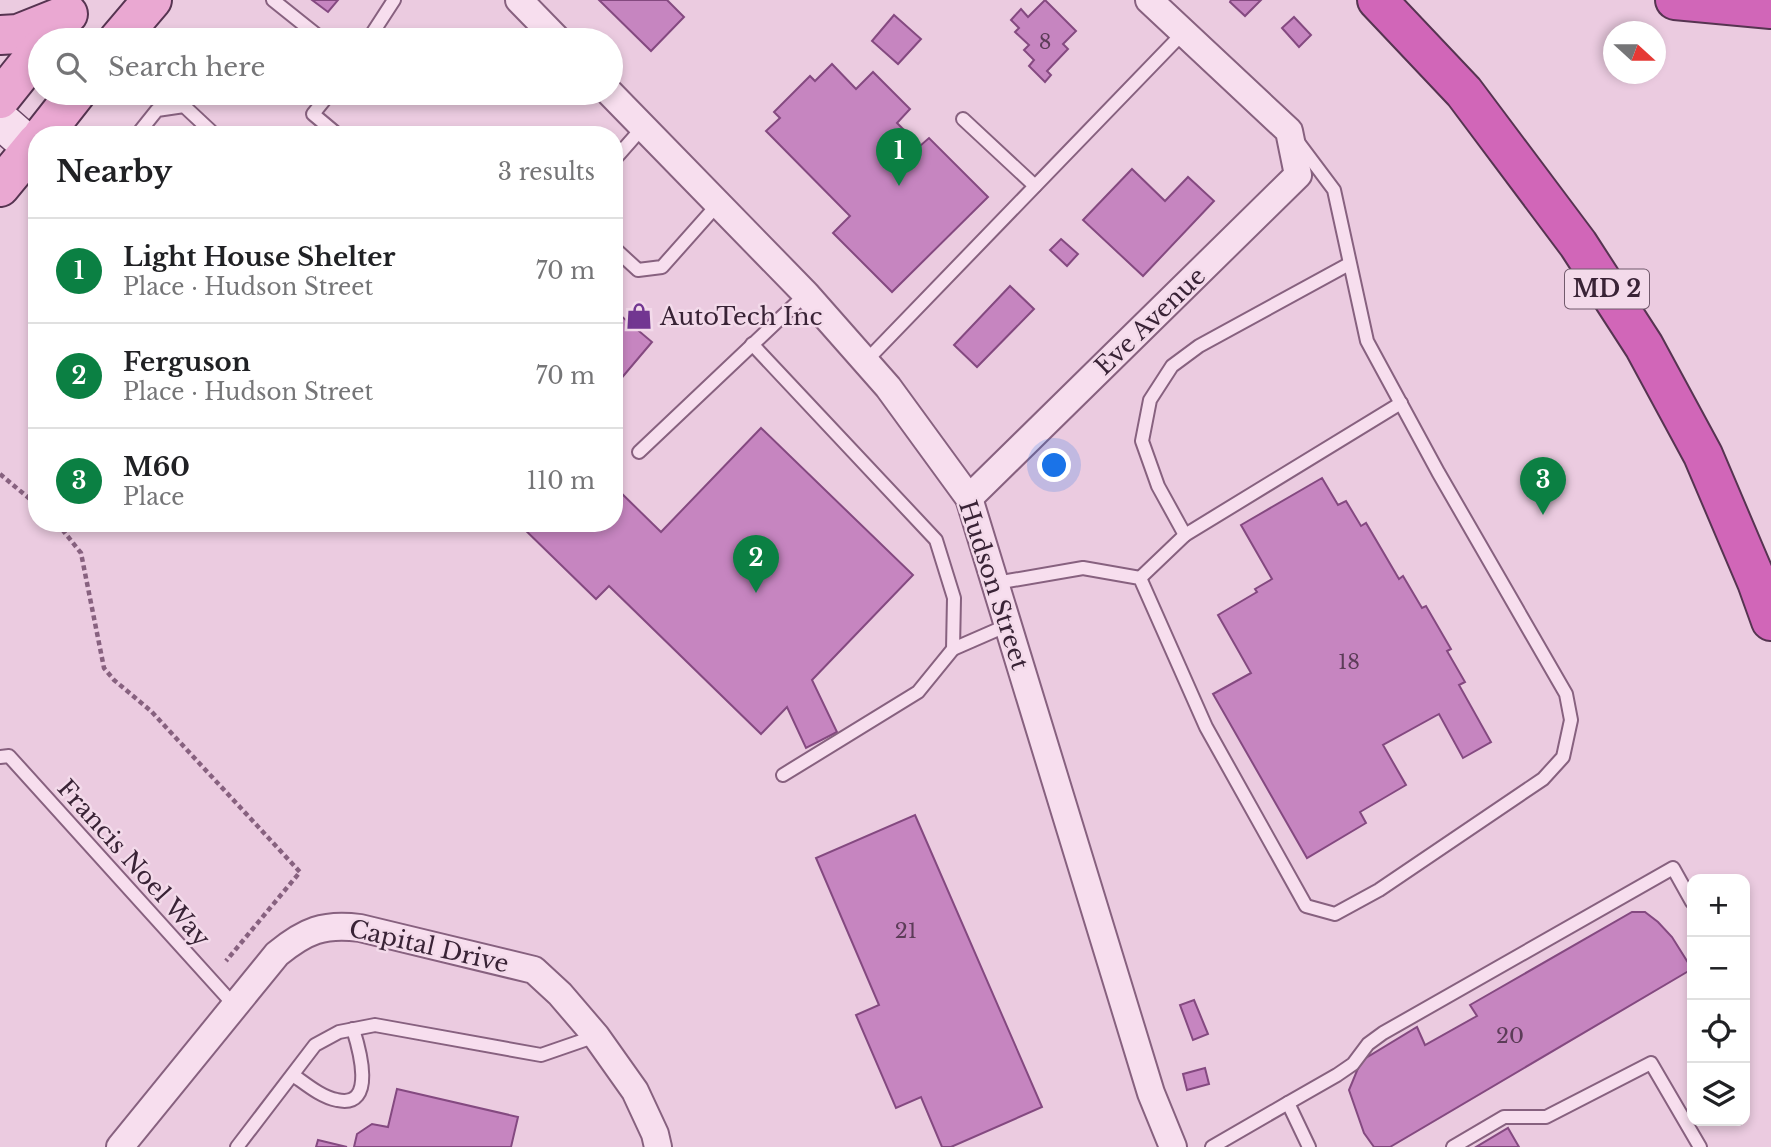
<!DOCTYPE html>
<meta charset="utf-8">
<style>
:root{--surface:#fff;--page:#f6f6f6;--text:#202124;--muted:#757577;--line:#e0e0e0;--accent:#0b8043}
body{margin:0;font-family:"Libre Baskerville",serif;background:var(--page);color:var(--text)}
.controls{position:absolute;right:21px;bottom:21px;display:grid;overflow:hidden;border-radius:14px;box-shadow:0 4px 10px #0003}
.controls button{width:63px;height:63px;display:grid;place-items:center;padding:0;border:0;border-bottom:2px solid var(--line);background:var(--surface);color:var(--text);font:35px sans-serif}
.compass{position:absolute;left:1603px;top:21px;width:63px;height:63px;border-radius:50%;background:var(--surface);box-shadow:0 4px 10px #0003;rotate:111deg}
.you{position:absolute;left:1055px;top:466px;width:24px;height:24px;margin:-18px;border:5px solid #fff;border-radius:50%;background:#1a73e8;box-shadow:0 0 0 10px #1a73e833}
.badge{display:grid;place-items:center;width:46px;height:46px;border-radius:50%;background:var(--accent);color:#fff;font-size:23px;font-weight:700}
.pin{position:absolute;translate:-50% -58px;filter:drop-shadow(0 2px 4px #0008)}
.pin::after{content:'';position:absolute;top:37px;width:24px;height:21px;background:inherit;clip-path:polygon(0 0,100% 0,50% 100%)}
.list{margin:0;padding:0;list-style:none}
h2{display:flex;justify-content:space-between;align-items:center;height:91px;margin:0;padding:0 28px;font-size:30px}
h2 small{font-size:23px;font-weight:400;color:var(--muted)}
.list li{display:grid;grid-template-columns:46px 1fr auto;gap:21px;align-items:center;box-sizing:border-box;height:105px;padding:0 28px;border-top:2px solid var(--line)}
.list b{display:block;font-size:26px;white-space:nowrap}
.list p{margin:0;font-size:23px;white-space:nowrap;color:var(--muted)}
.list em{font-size:23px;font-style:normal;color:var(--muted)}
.icon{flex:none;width:38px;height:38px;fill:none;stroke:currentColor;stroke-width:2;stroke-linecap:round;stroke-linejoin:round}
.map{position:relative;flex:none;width:1771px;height:1147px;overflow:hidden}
.search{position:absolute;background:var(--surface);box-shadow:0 4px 10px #0003;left:28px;top:28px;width:595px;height:77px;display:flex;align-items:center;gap:18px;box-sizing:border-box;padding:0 24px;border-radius:38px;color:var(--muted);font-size:26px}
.panel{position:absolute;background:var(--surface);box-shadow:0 4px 10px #0003;left:28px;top:126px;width:595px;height:406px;border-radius:28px}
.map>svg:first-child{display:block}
</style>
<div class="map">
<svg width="1771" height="1147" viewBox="0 0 1771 1147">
<rect width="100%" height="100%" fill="#ebcbe0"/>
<g fill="#c685c0" stroke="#844980" stroke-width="2">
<polygon points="312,0 338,0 328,12"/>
<polygon points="599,0 667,0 684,17 651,51"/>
<polygon points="1045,0 1076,31 1063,44 1068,49 1047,71 1051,75 1045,82 1029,66 1034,60 1024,50 1029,45 1015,32 1019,28 1011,20 1021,9 1028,17"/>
<polygon points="1231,0 1261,0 1245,16 1230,2"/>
<polygon points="894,15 921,39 898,64 872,41"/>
<polygon points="1294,17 1311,35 1299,47 1282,28"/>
<polygon points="832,64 856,89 873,72 910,109 897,123 920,146 929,138 988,197 892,292 833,233 850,216 766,131 780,118 774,112 810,76 815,81"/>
<polygon points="1132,169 1165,201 1188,177 1214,201 1143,276 1083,220"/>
<polygon points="1061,239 1078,254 1067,266 1050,250"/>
<polygon points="1010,286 1034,309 977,367 954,345"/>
<polygon points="614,310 652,342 614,387"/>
<polygon points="761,428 913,575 812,680 837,732 806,748 787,707 761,734 609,586 596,599 518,523 614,523 614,486 661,532"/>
<polygon points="1322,478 1338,505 1346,501 1361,526 1366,523 1399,579 1403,576 1422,608 1426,606 1451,649 1447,651 1465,682 1459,685 1491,742 1463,758 1439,714 1383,745 1406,785 1360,812 1366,823 1307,858 1213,694 1251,673 1218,615 1257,592 1255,589 1272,579 1241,525"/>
<polygon points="915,815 1042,1107 951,1147 942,1147 921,1097 896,1108 856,1015 879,1005 816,858"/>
<polygon points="1632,912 1645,912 1658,922 1672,937 1692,969 1390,1147 1374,1147 1364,1133 1349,1090 1361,1061 1417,1027 1425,1045 1477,1016 1470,1005"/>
<polygon points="1194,1000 1208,1034 1193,1040 1180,1005"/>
<polygon points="1205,1068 1209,1084 1187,1090 1183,1074"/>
<polygon points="397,1089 518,1117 511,1147 354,1147 357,1134 372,1124 388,1127"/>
<polygon points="1508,1128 1519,1147 1476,1147"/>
<polygon points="318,1140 347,1147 316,1147"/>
</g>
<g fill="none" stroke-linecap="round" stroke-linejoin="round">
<defs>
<g id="lane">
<polyline points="273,0 323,40"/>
<polyline points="368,40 394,0"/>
<polyline points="330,93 313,114 338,135"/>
<polyline points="963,119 1035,186"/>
<polyline points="137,135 157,110 184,106 215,135"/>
<polyline points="614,160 643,127"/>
<polyline points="614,248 638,270 662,267 718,204"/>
<polyline points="1349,264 1199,346 1172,366 1150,400 1142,441 1158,486 1185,535 1401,403"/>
<polyline points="752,344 936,540 954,598 953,649 918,692 783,775"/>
<polyline points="865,362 1183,33"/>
<polyline points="639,452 806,294"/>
<polyline points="1140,578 1185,535"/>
<polyline points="996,583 1083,568 1140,578 1206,727 1306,906 1335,914 1379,890 1543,779 1563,757 1571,720 1566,694 1438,472 1367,341 1334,190 1298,142"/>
<polyline points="953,649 1008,625"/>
<polyline points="0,757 9,756 234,1005"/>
<path d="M293,1075c13,9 28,22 44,25 40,9 22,-52 16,-71"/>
<polyline points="1288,1103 1337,1075 1353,1064 1368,1044 1383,1033 1673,868 1692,902"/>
<polyline points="237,1147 315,1045 339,1032 375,1025 541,1055 596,1036"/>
<polyline points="1212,1147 1288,1103 1309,1147"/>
<polyline points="1453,1147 1504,1117 1546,1117 1651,1063 1700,1147"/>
</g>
<g id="street">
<polyline points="519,0 558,40"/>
<polyline points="610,93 806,294 888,387 969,498 1151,1093 1173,1147"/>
<polyline points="969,498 1298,175 1289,131 1149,0"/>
<path d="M120,1147l157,-193c28,-23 47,-31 83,-26l174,42 26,24 36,42 39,55 20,43 3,13"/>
</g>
<polyline id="secondary" points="0,120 32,148"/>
<g id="primary">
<polyline points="0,35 18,34 68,14"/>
<polyline points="118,40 152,0"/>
<polyline points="0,99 40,49"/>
<polyline points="43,135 76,93"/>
<polyline points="0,187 37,142"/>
</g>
<g id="highway">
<polyline points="1377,0 1464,92 1578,244 1644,346 1703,455 1757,582 1771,621"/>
<polyline points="1675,0 1771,9"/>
</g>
</defs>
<use href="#lane" stroke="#87617f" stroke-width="16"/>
<use href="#street" stroke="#87617f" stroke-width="30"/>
<use href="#secondary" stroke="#694463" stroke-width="40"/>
<use href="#primary" stroke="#563451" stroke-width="42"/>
<use href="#highway" stroke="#563451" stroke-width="42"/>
<g stroke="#87617f" stroke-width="4.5" stroke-dasharray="5 3.5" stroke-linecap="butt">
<polyline points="0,474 37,505"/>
<polyline points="57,523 81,553 104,668 114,680 151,711 300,872 226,961"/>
</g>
<use href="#lane" stroke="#f7deee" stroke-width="12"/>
<use href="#street" stroke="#f7deee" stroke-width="26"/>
<use href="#secondary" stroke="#f7deee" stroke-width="37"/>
<use href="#primary" stroke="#eaa8d2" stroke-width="38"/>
<use href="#highway" stroke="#d166b8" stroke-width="38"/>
</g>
<defs>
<symbol id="shop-bare" viewBox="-9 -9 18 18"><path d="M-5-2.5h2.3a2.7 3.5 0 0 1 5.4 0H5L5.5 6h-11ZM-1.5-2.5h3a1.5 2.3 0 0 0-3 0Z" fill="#723691" stroke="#f3daea" stroke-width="2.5" paint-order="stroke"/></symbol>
</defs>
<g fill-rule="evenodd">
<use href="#shop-bare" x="620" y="297" width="38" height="38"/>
</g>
<g text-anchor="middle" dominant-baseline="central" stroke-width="5" stroke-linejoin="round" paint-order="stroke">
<g font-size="21" fill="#5c3c58">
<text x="1045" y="42">8</text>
<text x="1349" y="662">18</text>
<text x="906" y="931">21</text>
<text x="1510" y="1036">20</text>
</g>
<rect fill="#f3daea" stroke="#715a6c" stroke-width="2" x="1565" y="269.5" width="84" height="39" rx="5"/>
<g font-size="23" font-weight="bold" fill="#392336">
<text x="1607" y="289">MD 2</text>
</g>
<g font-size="24" fill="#392336" stroke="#f3daea" text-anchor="start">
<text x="660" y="316">AutoTech Inc</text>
</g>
<g font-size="24" fill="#392336" stroke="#f3daea">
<text transform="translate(1150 321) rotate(-44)">Eve Avenue</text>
<text transform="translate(994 585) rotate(72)">Hudson Street</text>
<text transform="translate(134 863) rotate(48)">Francis Noel Way</text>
<text transform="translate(429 946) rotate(13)">Capital Drive</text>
</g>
</g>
</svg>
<div class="controls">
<button>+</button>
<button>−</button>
<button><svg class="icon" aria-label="locate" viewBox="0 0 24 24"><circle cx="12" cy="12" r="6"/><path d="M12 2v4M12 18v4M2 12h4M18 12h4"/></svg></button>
<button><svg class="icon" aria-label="layers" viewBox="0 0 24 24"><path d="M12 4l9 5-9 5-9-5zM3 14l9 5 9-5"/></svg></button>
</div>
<svg class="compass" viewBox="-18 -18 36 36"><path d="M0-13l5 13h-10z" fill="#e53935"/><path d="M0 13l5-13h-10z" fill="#757577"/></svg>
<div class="you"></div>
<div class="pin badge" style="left:899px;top:186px">1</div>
<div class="pin badge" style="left:756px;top:593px">2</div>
<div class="pin badge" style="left:1543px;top:515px">3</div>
<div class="search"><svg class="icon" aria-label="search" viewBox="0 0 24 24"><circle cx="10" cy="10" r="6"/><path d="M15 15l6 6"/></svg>Search here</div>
<section class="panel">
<h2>Nearby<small>3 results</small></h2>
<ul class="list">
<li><span class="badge">1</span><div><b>Light House Shelter</b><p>Place · Hudson Street</p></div><em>70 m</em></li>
<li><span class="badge">2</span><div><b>Ferguson</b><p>Place · Hudson Street</p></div><em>70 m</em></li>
<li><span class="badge">3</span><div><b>M60</b><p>Place</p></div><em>110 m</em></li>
</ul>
</section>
</div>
